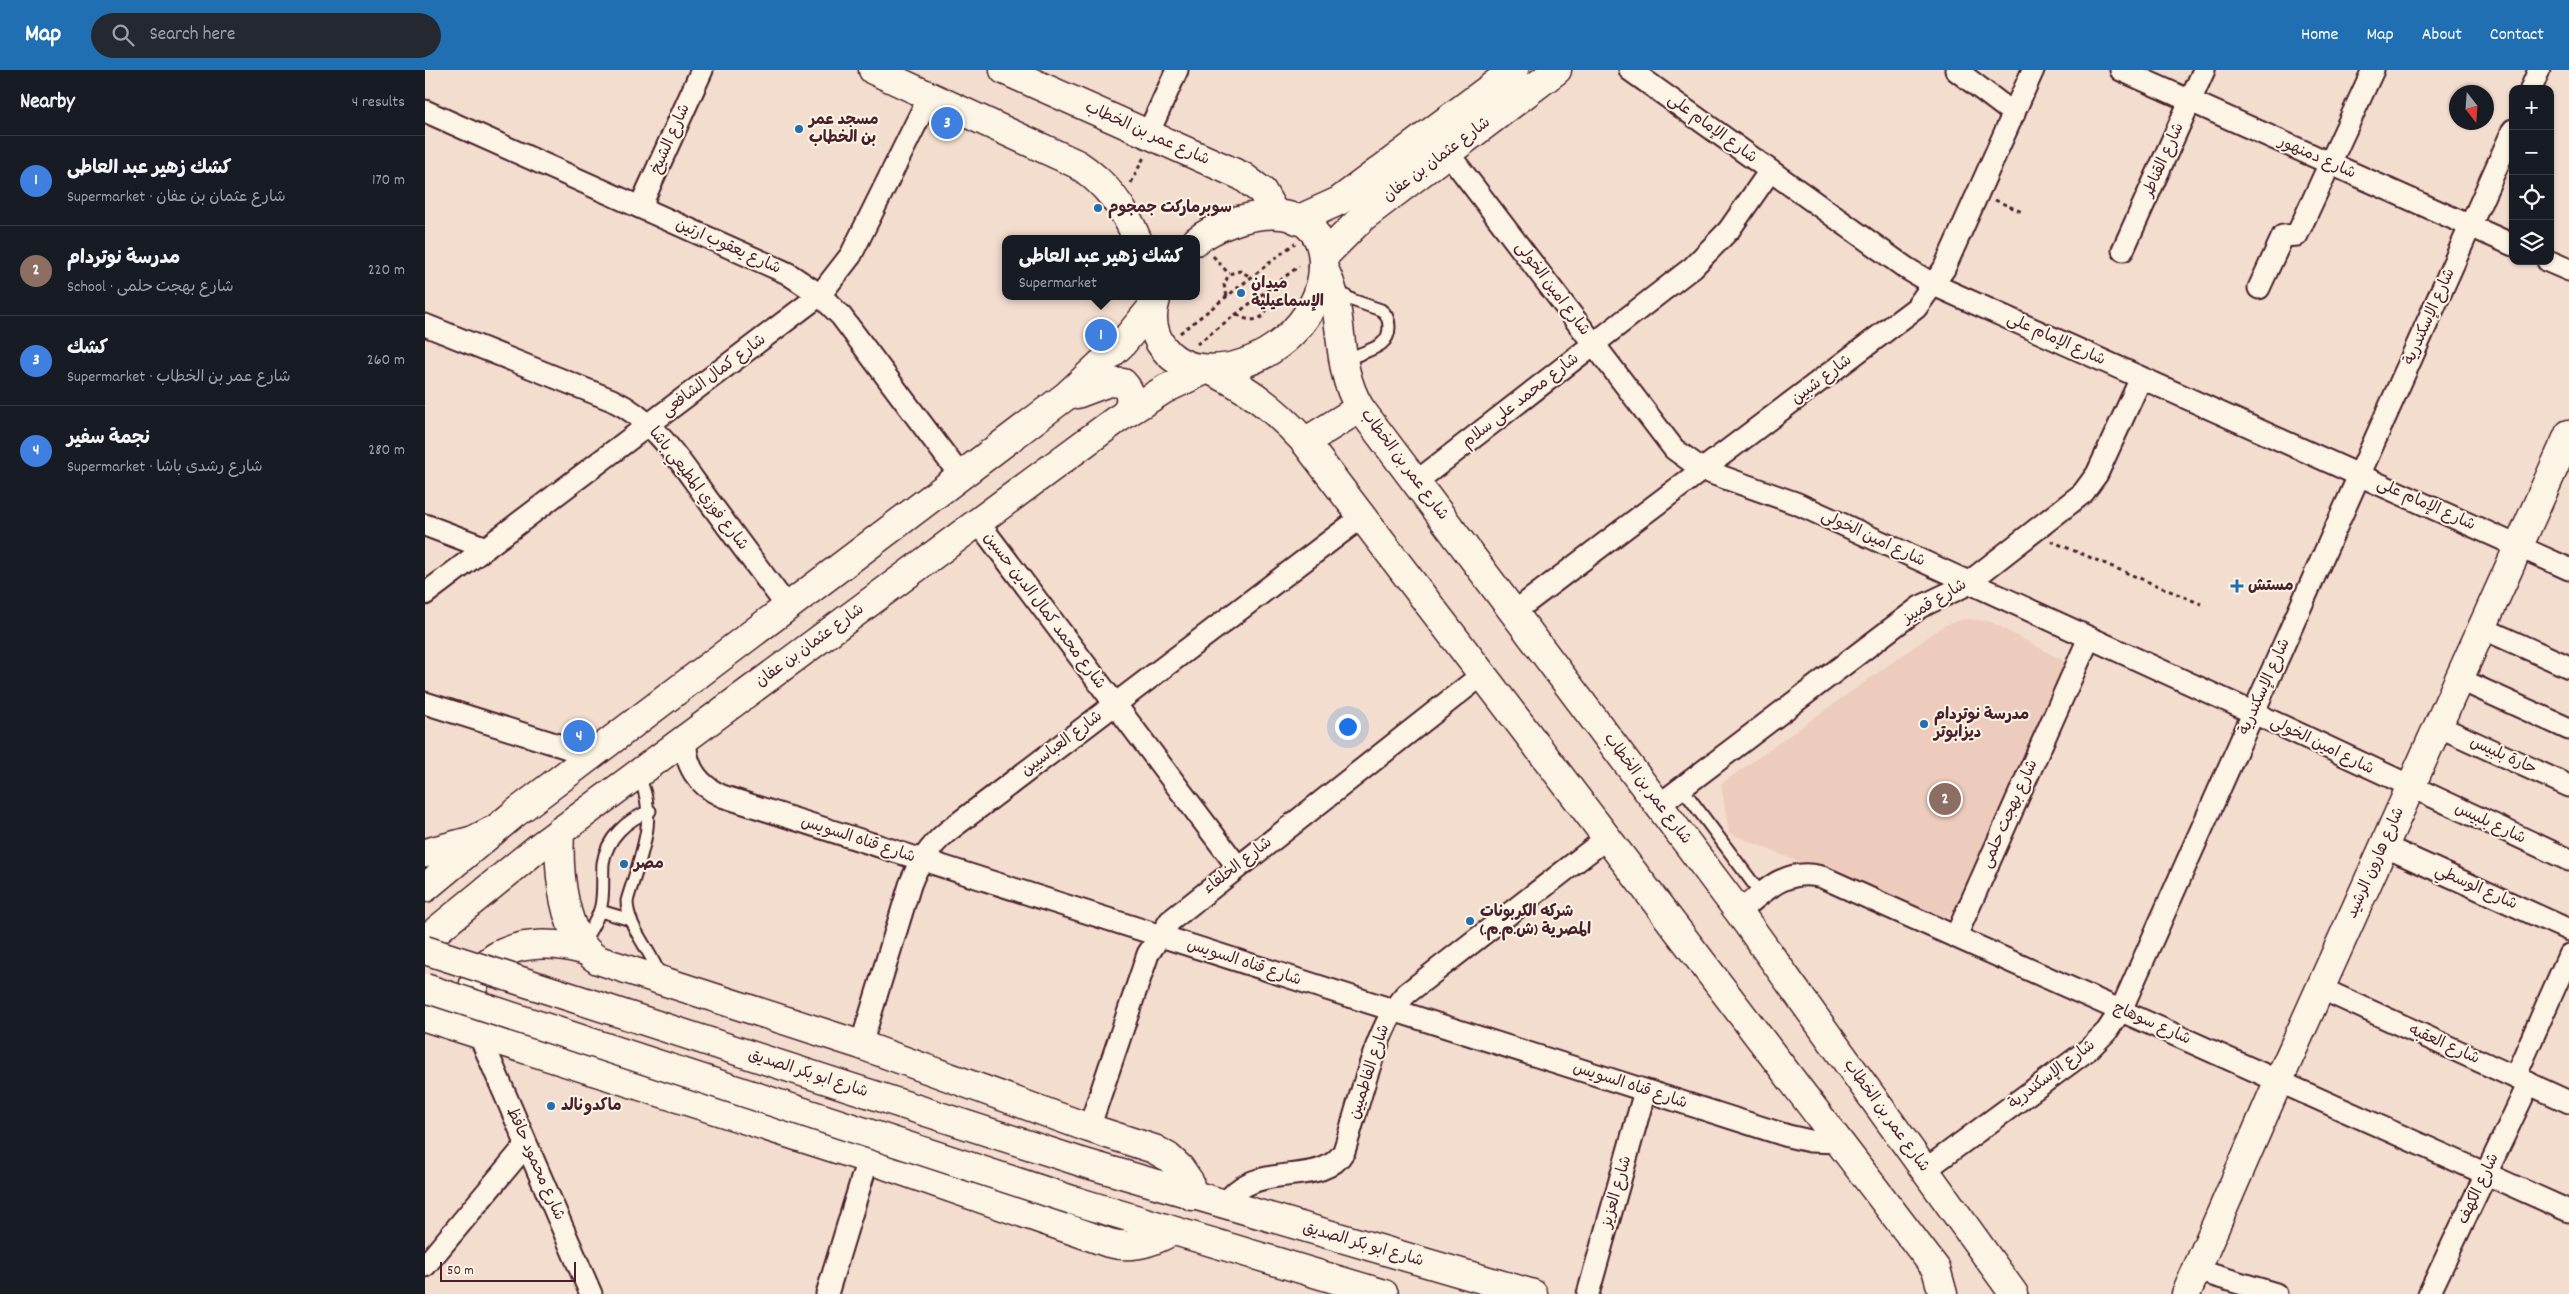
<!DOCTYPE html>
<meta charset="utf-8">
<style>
:root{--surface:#171b24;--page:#242831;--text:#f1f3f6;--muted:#9ea1a6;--line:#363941;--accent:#1f6fb2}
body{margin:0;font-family:Dekko,"Playpen Sans Arabic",sans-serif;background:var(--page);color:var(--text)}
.controls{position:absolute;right:15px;top:15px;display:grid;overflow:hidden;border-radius:10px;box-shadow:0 1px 4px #0004}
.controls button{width:45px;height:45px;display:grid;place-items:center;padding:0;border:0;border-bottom:1px solid var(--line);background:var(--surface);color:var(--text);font:25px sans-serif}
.compass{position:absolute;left:2024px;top:15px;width:45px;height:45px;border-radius:50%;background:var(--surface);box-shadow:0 1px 4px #0004;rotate:163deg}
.scale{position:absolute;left:15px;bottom:12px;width:136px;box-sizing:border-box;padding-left:5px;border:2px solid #4a1f2b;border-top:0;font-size:14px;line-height:18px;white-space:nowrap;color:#4a1f2b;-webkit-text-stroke:4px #fcf5e5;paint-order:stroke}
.you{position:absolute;left:922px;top:656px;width:18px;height:18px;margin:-12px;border:4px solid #fff;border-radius:50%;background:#1a73e8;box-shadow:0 0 0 8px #1a73e833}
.badge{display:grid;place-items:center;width:32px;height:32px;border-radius:50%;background:var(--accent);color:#fff;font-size:16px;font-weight:700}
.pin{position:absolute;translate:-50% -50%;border:2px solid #fff;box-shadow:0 1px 5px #0006}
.popup{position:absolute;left:577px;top:165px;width:198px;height:65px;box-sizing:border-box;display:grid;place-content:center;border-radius:10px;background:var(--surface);filter:drop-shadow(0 1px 4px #0005);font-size:16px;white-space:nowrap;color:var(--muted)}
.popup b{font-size:19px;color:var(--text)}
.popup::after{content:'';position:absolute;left:50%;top:100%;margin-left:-10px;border:10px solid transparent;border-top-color:var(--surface)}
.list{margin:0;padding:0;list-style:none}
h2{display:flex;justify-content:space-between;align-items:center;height:65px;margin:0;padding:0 20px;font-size:21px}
h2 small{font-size:16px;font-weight:400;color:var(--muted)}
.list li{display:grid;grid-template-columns:32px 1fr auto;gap:15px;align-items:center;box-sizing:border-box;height:90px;padding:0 20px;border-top:1px solid var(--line)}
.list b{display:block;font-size:19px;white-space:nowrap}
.list p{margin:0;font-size:16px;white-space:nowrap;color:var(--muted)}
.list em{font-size:16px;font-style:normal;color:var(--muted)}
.icon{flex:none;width:28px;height:28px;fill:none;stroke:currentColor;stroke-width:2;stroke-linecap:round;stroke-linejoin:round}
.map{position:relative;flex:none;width:2144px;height:1224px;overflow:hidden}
header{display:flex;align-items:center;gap:30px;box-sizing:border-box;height:70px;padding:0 25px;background:var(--accent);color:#fff}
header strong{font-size:24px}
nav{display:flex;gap:28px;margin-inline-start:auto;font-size:18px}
.search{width:350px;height:45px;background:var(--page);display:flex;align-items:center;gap:12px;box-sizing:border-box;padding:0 18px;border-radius:28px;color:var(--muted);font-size:19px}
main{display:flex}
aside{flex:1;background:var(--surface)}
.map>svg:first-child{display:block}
</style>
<header>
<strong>Map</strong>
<div class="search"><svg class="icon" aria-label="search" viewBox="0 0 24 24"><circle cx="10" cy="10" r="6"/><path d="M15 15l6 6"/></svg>Search here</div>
<nav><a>Home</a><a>Map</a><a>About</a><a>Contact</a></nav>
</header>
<main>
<aside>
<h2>Nearby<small>4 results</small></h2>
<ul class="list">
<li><span class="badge" style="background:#3f7fe0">1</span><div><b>كشك زهير عبد العاطى</b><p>Supermarket · شارع عثمان بن عفان</p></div><em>170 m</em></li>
<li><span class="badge" style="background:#8d6e63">2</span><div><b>مدرسة نوتردام</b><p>School · شارع بهجت حلمى</p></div><em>220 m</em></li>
<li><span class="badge" style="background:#3f7fe0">3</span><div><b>كشك</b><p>Supermarket · شارع عمر بن الخطاب</p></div><em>260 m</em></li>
<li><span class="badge" style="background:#3f7fe0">4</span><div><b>نجمة سفير</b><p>Supermarket · شارع رشدى باشا</p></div><em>280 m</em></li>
</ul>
</aside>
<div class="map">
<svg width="2144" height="1224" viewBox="0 0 2144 1224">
<rect width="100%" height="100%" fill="#f3ddce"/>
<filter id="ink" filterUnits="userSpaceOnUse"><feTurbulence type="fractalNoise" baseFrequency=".02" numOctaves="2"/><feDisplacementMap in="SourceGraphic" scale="10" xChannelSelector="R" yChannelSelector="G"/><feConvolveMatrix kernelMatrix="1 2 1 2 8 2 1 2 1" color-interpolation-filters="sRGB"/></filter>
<g filter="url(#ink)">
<polygon fill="#edccbe" points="1540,549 1564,551 1646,595 1531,842 1514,850 1304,763 1296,714 1520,555"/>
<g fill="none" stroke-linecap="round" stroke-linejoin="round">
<defs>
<g id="lane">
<path d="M912,220l15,10 29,10c6,4 8,9 8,17 0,24 -27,22 -45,35"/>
<path d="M212,704c24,42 2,85 -10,127 0,27 26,51 34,78"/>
<polyline points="1257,718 1336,824"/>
<polyline points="175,841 206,850"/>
<path d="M157,874c7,-12 16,-24 19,-38 3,-14 1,-28 2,-43 4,-25 23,-43 47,-52"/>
</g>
<g id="street">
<polyline points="1205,0 1481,198 1509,215 2144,499"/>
<polyline points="1531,0 1589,44"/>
<polyline points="1696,0 2088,175"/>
<polyline points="2106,19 2114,0"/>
<polyline points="0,41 362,203 395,225 416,246 535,405"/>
<polyline points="723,64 752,0"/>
<polyline points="1023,83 1249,379 1278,400 1373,434 1829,643 2144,790"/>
<polyline points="215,137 277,0"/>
<polyline points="1698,180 1779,0"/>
<polyline points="2123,191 2144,200"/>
<polyline points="1834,218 1858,166 1872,165 1948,0"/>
<path d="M0,255l187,75c45,21 70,65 99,104 25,34 50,68 75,101"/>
<polyline points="991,412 1268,197 1304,160 1345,101"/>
<polyline points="553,452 812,796"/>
<polyline points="0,455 61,478"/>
<polyline points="0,524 395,225 426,185 505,25"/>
<polyline points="1089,542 1491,238 1519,199 1608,0"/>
<polyline points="2057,558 2144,597"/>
<polyline points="2034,609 2144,659"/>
<polyline points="0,633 165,685"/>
<polyline points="2013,656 2144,716"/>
<path d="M261,668c-2,27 12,47 36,58l1066,340 22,5 29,1"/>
<polyline points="1234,735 1495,537 1539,516 1658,423 1672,404 1716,308"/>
<polyline points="1959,776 2144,860"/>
<path d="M1314,842c25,-21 48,-45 83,-35l747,334"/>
<polyline points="1531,866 1664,568"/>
<polyline points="1895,918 2144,1032"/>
<polyline points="54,964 166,1224"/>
<path d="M436,975l49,-160c8,-22 20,-39 38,-54l415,-315"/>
<polyline points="2090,1007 2144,885"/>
<polyline points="664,1058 723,884 745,851 1058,604"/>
<polyline points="1500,1100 1664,979 1682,961 1696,940 2088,60"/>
<path d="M800,1135c29,-48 96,-14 119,-54 14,-42 32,-127 62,-157l202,-157"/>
<polyline points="0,1196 101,1075"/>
<polyline points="1771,1200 1851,1224"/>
<polyline points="402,1224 443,1089"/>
<polyline points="1163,1224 1220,1021"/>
<polyline points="2004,1224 2104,1013"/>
</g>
<g id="secondary">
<path d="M448,0l204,94c29,19 47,43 60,75"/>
<polyline points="579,0 817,106 837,121 850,144"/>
<polyline points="872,150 914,131 1089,0"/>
<polyline points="898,187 938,147 1132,0"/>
<path d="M898,197c25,48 9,94 37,141l379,504 275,382"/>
<path d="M731,229c-5,15 -4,30 4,44 9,14 23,23 40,25 58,8 126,-47 123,-107 -3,-70 -92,-47 -127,-20"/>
<path d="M652,324l32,-12 14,1c9,9 10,21 2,31"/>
<polyline points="880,372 935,338"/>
<polyline points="0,818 89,744 641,326 697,274 729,235"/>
<path d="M0,870l114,-93 577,-427 49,-31 42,-20c37,16 71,43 98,73l631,827 7,25"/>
<polyline points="1761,1224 1854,1010 2144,364"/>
</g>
<g id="primary">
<path d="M135,761c-2,38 2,107 38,129l263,85 228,83 65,21 14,8 12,11 9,13 3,15"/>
<polyline points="0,783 49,770 66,761"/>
<path d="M0,947l443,142 241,84c23,6 43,0 63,-12"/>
<path d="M50,955c-21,-74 55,-92 111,-74"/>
<polyline points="656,1092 1108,1224"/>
<polyline points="647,1130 959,1224"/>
</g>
</defs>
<use href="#lane" stroke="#4a1f2b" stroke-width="15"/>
<use href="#street" stroke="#4a1f2b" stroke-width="25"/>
<use href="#secondary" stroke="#4a1f2b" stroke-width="31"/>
<use href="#primary" stroke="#4a1f2b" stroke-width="31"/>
<g stroke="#4a1f2b" stroke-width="3" stroke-dasharray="4 4" stroke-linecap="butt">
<polyline points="706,113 720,85"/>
<polyline points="1570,130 1597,142"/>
<polyline points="788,186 804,204"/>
<polyline points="802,226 799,215 804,204 815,201 826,207"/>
<path d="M812,244c18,14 38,1 27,-21"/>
<polyline points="755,263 870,173"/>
<polyline points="772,274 874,196"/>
<polyline points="1626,471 1776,534"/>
</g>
<use href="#lane" stroke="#fcf5e5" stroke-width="11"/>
<use href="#street" stroke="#fcf5e5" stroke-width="21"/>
<use href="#secondary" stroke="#fcf5e5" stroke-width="28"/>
<use href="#primary" stroke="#fcf5e5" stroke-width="28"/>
<defs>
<g id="primary-bridge">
<polyline points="0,880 656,1092"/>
<polyline points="0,918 647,1130"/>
</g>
</defs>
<use href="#primary-bridge" stroke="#4a1f2b" stroke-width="31" stroke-linecap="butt"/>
<use href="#primary-bridge" stroke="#fcf5e5" stroke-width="28"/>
</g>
</g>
<g fill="#1f6fb2" stroke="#fcf5e5" stroke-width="2">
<circle cx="374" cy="59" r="5"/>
<circle cx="673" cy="138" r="5"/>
<circle cx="816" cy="223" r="5"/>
<path d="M1809.5 508.5h5v5h5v5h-5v5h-5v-5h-5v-5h5z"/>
<circle cx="1499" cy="654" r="5"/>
<circle cx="199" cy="794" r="5"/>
<circle cx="1045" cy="851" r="5"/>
<circle cx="126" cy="1036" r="5"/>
</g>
<g text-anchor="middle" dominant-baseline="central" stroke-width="4" stroke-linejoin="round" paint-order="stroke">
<g font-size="16" font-weight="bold" fill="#4a1f2b" stroke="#fcf5e5" text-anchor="start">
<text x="384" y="50">مسجد عمر<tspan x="384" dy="18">بن الخطاب</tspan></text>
<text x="683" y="138">سوبرماركت جمجوم</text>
<text x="826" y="214">ميدان<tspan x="826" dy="18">الإسماعيلية</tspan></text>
<text x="1823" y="516">مستش</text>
<text x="1509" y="645">مدرسة نوتردام<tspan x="1509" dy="18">ديزابوتر</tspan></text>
<text x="209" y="794">مصر</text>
<text x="1055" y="842">شركه الكربونات<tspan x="1055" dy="18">المصرية (ش.م.م.)</tspan></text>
<text x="136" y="1036">ماكدونالد</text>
</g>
<g font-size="16" fill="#4a1f2b" stroke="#fcf5e5">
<text transform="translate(1287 59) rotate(36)">شارع الإمام على</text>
<text transform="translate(722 64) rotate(24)">شارع عمر بن الخطاب</text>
<text transform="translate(246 69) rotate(-66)">شارع الشيخ</text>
<text transform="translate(1892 88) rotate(24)">شارع دمنهور</text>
<text transform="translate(1012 90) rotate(-37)">شارع عثمان بن عفان</text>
<text transform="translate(1739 90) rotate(-66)">شارع القناطر</text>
<text transform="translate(303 177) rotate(24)">شارع يعقوب ارتين</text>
<text transform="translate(1127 219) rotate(53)">شارع امين الخولى</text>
<text transform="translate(2005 247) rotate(-66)">شارع الإسكندرية</text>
<text transform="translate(1631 270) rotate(24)">شارع الإمام على</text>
<text transform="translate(289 306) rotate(-37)">شارع كمال الشافعى</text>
<text transform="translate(1397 310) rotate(-37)">شارع شبين</text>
<text transform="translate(1096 331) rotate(-38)">شارع محمد على سلام</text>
<text transform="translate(979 395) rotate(53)">شارع عمر بن الخطاب</text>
<text transform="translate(273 419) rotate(52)">شارع فوزي المطيعي باشا</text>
<text transform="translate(2001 435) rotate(24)">شارع الإمام على</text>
<text transform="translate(1448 469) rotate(25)">شارع امين الخولى</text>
<text transform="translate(1510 532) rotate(-31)">شارع قمبيز</text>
<text transform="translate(619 541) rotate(53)">شارع محمد كمال الدين حسين</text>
<text transform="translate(385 576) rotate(-36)">شارع عثمان بن عفان</text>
<text transform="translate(1840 617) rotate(-66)">شارع الإسكندرية</text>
<text transform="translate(637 674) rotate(-37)">شارع العباسيين</text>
<text transform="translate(1897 676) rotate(26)">شارع امين الخولى</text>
<text transform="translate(2078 686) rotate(24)">حارة بلبيس</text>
<text transform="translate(1222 719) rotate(53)">شارع عمر بن الخطاب</text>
<text transform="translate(1585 744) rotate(-66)">شارع بهجت حلمى</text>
<text transform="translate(2065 754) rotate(25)">شارع بلبيس</text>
<text transform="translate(433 770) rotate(18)">شارع قناه السويس</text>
<text transform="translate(1951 793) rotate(-66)">شارع هارون الرشيد</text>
<text transform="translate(813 796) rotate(-38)">شارع الخلفاء</text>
<text transform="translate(2051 818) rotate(24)">شارع الوسطي</text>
<text transform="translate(819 893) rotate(18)">شارع قناه السويس</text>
<text transform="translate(1727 954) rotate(24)">شارع سوهاج</text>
<text transform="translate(2019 975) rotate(24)">شارع العقبه</text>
<text transform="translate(945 1002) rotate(-72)">شارع الفاطميين</text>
<text transform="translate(383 1004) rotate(18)">شارع ابو بكر الصديق</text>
<text transform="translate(1627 1005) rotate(-37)">شارع الإسكندرية</text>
<text transform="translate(1205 1016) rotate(18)">شارع قناه السويس</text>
<text transform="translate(1461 1046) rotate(54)">شارع عمر بن الخطاب</text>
<text transform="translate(110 1094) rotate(66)">شارع محمود حافظ</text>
<text transform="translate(2054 1119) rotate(-65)">شارع الكهف</text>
<text transform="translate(1192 1122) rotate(-74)">شارع العزيز</text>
<text transform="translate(938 1175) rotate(16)">شارع ابو بكر الصديق</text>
</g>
</g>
</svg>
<div class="controls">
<button>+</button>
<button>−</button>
<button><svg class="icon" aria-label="locate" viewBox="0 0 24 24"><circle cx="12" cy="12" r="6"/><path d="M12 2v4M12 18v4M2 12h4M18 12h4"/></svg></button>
<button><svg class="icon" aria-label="layers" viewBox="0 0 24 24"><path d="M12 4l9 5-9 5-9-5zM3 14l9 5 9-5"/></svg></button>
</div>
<svg class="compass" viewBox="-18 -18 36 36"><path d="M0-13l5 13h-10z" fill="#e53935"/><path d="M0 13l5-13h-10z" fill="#9ea1a6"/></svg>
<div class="scale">50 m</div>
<div class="you"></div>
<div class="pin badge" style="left:676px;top:265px;background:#3f7fe0">1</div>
<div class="popup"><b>كشك زهير عبد العاطى</b>Supermarket</div>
<div class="pin badge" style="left:1520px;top:729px;background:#8d6e63">2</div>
<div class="pin badge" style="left:522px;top:53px;background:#3f7fe0">3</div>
<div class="pin badge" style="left:154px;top:666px;background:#3f7fe0">4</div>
</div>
</main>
